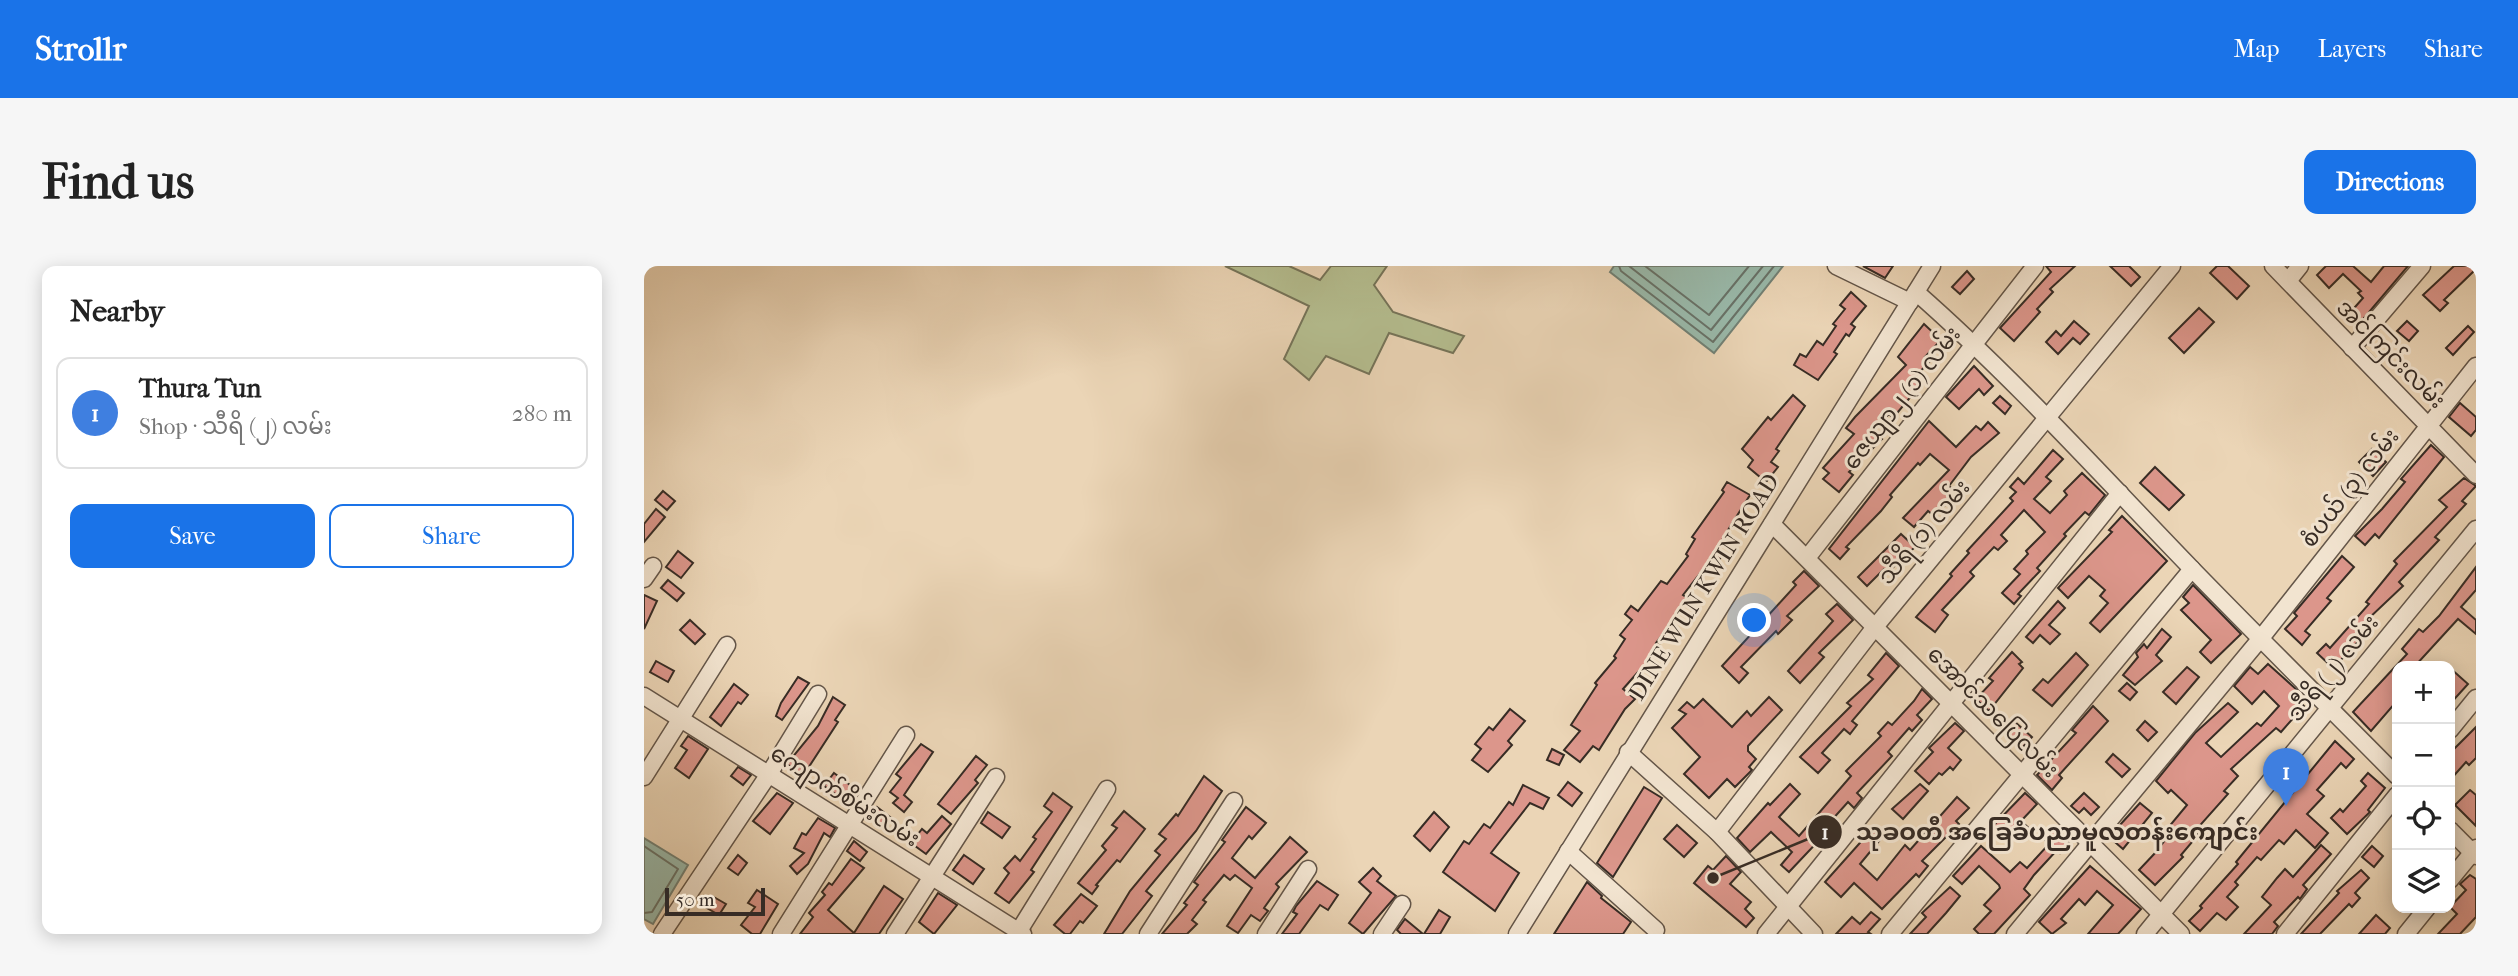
<!DOCTYPE html>
<meta charset="utf-8">
<style>
:root{--surface:#fff;--page:#f6f6f6;--text:#222;--muted:#767676;--line:#e0e0e0;--accent:#1a73e8}
body{margin:0;font-family:"IM FELL French Canon","Noto Sans Myanmar",serif;background:var(--page);color:var(--text)}
.controls{position:absolute;right:21px;bottom:21px;display:grid;overflow:hidden;border-radius:14px;box-shadow:0 4px 18px #0003}
.controls button{width:63px;height:63px;display:grid;place-items:center;padding:0;border:0;border-bottom:2px solid var(--line);background:var(--surface);color:var(--text);font:35px sans-serif}
.scale{position:absolute;left:21px;bottom:18px;width:100px;box-sizing:border-box;padding-left:7px;border:4px solid #372c25;border-top:0;font-size:19px;line-height:24px;white-space:nowrap;color:#372c25;-webkit-text-stroke:5px #f2e4d0;paint-order:stroke}
.you{position:absolute;left:1111px;top:355px;width:24px;height:24px;margin:-18px;border:5px solid #fff;border-radius:50%;background:#1a73e8;box-shadow:0 0 0 10px #1a73e833}
.badge{display:grid;place-items:center;width:46px;height:46px;border-radius:50%;background:var(--accent);color:#fff;font-size:23px;font-weight:700}
.pin{position:absolute;translate:-50% -58px;filter:drop-shadow(0 2px 4px #0008)}
.pin::after{content:'';position:absolute;top:37px;width:24px;height:21px;background:inherit;clip-path:polygon(0 0,100% 0,50% 100%)}
.list{margin:0;padding:0;list-style:none}
h2{display:flex;justify-content:space-between;align-items:center;height:91px;margin:0;padding:0 28px;font-size:30px}
h2 small{font-size:23px;font-weight:400;color:var(--muted)}
.list li{display:grid;grid-template-columns:46px 1fr auto;gap:21px;align-items:center;box-sizing:border-box;height:112px;margin:0 14px 14px;padding:0 14px;border:2px solid var(--line);border-radius:14px}
.list b{display:block;font-size:26px;white-space:nowrap}
.list p{margin:0;font-size:23px;white-space:nowrap;color:var(--muted)}
.list em{font-size:23px;font-style:normal;color:var(--muted)}
.actions{display:flex;gap:14px;padding:21px 28px}
.actions a{flex:1;padding:16px 0;border:2px solid var(--accent);border-radius:14px;text-align:center;font-size:24px;color:var(--accent)}
.actions .main{background:var(--accent);color:#fff}
.icon{flex:none;width:38px;height:38px;fill:none;stroke:currentColor;stroke-width:2;stroke-linecap:round;stroke-linejoin:round}
.map{position:relative;flex:none;width:1832px;height:668px;overflow:hidden;border-radius:14px}
header{display:flex;align-items:center;gap:42px;box-sizing:border-box;height:98px;padding:0 35px;background:var(--accent);color:#fff}
header strong{font-size:33px}
nav{display:flex;gap:38px;margin-inline-start:auto;font-size:24px}
.intro{display:flex;align-items:center;justify-content:space-between;box-sizing:border-box;height:168px;padding:0 42px}
h1{margin:0;font-size:49px}
.button{padding:18px 32px;border-radius:14px;background:var(--accent);color:#fff;font-size:24px;font-weight:700}
main{display:flex;gap:42px;padding:0 42px}
aside{flex:1;background:var(--surface);border-radius:14px;box-shadow:0 4px 18px #0003}
.map>svg:first-child{display:block}
</style>
<header>
<strong>Strollr</strong>
<nav><a>Map</a><a>Layers</a><a>Share</a></nav>
</header>
<div class="intro"><h1>Find us</h1><a class="button">Directions</a></div>
<main>
<aside>
<h2>Nearby<small></small></h2>
<ul class="list">
<li><span class="badge" style="background:#3f7fe0">1</span><div><b>Thura Tun</b><p>Shop · သီရိ (၂) လမ်း</p></div><em>280 m</em></li>
</ul>
<div class="actions"><a class="main">Save</a><a>Share</a></div>
</aside>
<div class="map">
<svg width="1832" height="668" viewBox="0 0 1832 668">
<rect width="100%" height="100%" fill="#ebd5b6"/>
<filter id="stains"><feTurbulence type="fractalNoise" baseFrequency=".00286" numOctaves="4"/><feColorMatrix values="0 0 0 0 .2 0 0 0 0 .09 0 0 0 0 .02 0 0 0 .5 -.17"/></filter>
<radialGradient id="worn" r=".72"><stop offset=".6" stop-color="#630" stop-opacity="0"/><stop offset="1" stop-color="#630" stop-opacity=".3"/></radialGradient>
<polygon fill="#b5be90" stroke="#76755a" stroke-width="2" points="581,0 645,0 676,14 687,0 743,0 730,19 749,46 820,70 809,87 745,67 725,108 682,90 665,114 640,93 665,40"/>
<g fill="#99b9aa" stroke="#728175" stroke-width="2">
<polygon points="970,0 1139,0 1070,87 966,6"/>
<polygon points="0,572 44,599 9,658 0,653"/>
</g>
<g fill="none" stroke-linecap="round" stroke-linejoin="round">
<g stroke="#687268" stroke-width="2">
<polyline points="975,0 977,5 1069,76 1130,0"/>
<polyline points="985,0 1067,64 1119,0"/>
<polyline points="1001,0 1065,49 1105,0"/>
<polyline points="0,580 34,603 8,646 0,647"/>
</g>
</g>
<g fill="#dc968b" stroke="#372c25" stroke-width="2">
<polygon points="1219,0 1249,0 1241,12"/>
<polygon points="1402,0 1431,0 1406,23 1409,26 1393,43 1396,46 1370,75 1356,62 1407,6"/>
<polygon points="1466,0 1485,0 1496,11 1487,20"/>
<polygon points="1573,0 1584,0 1605,20 1593,33 1566,7"/>
<polygon points="1682,0 1709,0 1727,16 1740,0 1764,0 1715,58 1704,49 1719,32 1714,27 1717,25 1699,8 1685,22 1673,9"/>
<polygon points="1810,0 1832,0 1832,3 1800,34 1804,37 1796,45 1779,29"/>
<polygon points="1323,5 1330,13 1316,28 1308,21"/>
<polygon points="1207,26 1222,40 1207,58 1211,61 1205,70 1202,68 1190,86 1193,88 1174,114 1150,99 1156,88 1162,91 1173,75 1179,79 1192,60 1189,58 1201,43 1196,39"/>
<polygon points="1555,42 1570,56 1540,87 1525,72"/>
<polygon points="1430,55 1445,68 1436,78 1429,72 1414,88 1402,76 1412,65 1417,70"/>
<polygon points="1763,55 1774,65 1765,75 1753,65"/>
<polygon points="1280,58 1297,74 1281,91 1286,95 1271,111 1278,117 1249,152 1245,148 1228,165 1238,173 1205,206 1209,209 1195,226 1179,213 1185,207 1179,202 1210,168 1202,162 1211,151 1262,99 1254,91"/>
<polygon points="1824,60 1830,66 1809,89 1802,82"/>
<polygon points="1330,100 1349,120 1340,129 1335,123 1315,143 1302,131"/>
<polygon points="1149,129 1161,140 1132,183 1135,185 1127,196 1134,201 1122,216 1104,201 1109,194 1098,183 1124,151 1127,154"/>
<polygon points="1356,130 1367,140 1361,148 1349,137"/>
<polygon points="1816,137 1832,151 1832,164 1827,170 1805,151"/>
<polygon points="1285,155 1312,181 1332,160 1337,164 1344,156 1355,167 1327,191 1305,220 1313,227 1305,236 1289,249 1284,245 1270,261 1259,252 1305,204 1286,188 1276,199 1274,197 1246,229 1248,231 1237,245 1202,281 1205,283 1196,293 1185,283"/>
<polygon points="1787,179 1800,191 1735,272 1731,268 1721,279 1711,270 1738,243 1761,216 1757,213"/>
<polygon points="1728,183 1742,196 1729,210 1715,196"/>
<polygon points="1409,184 1419,193 1402,211 1407,215 1390,233 1406,247 1423,229 1420,225 1438,207 1461,229 1445,249 1441,246 1420,268 1422,270 1393,302 1396,305 1374,328 1377,330 1370,338 1358,327 1376,308 1370,303 1384,288 1382,285 1401,266 1380,244 1357,269 1363,275 1354,284 1350,281 1326,306 1330,310 1298,344 1304,349 1291,366 1272,351 1308,310 1306,308 1325,287 1323,285 1369,235 1366,232 1372,226 1366,221 1374,212 1380,218"/>
<polygon points="1511,201 1540,229 1525,244 1496,217"/>
<polygon points="1820,212 1832,220 1818,235 1822,238 1791,271 1795,274 1755,316 1759,320 1723,354 1729,360 1689,402 1673,387 1682,378 1686,382 1725,338 1722,336 1753,298 1750,295 1803,241 1795,234"/>
<polygon points="1083,216 1106,229 1079,272 1082,273 1073,288 1077,291 1068,305 1061,301 1039,329 1045,333 1012,377 1015,379 1004,393 1006,395 997,409 994,406 979,423 991,433 981,443 955,484 949,480 936,496 920,484 936,465 927,459 953,419 951,417 972,392 970,390 981,373 976,369 988,354 981,348 987,340 994,345 1017,315 1023,318 1044,290 1042,288 1051,273 1048,271 1080,226 1078,224"/>
<polygon points="19,225 31,235 23,244 11,234"/>
<polygon points="12,243 21,251 0,276 0,258"/>
<polygon points="1478,250 1523,295 1456,366 1446,357 1464,337 1456,330 1461,324 1445,310 1424,332 1414,322 1468,266 1465,264"/>
<polygon points="1257,268 1271,281 1244,306 1240,303 1223,320 1214,311"/>
<polygon points="34,285 49,297 37,312 22,301"/>
<polygon points="1698,290 1710,301 1683,332 1687,335 1661,365 1666,369 1658,379 1641,363 1653,350 1650,347"/>
<polygon points="1832,301 1832,324 1817,341 1832,354 1832,368 1814,353 1771,400 1753,400 1753,435 1727,465 1709,446 1763,388 1758,383 1775,363 1779,366 1795,350"/>
<polygon points="1160,305 1175,320 1143,350 1148,354 1134,368 1132,365 1097,401 1104,407 1095,417 1078,400 1152,319 1149,316"/>
<polygon points="24,314 40,327 33,335 17,322"/>
<polygon points="1549,319 1597,368 1567,397 1556,386 1567,374 1537,344 1545,337 1539,331"/>
<polygon points="0,329 13,335 0,363"/>
<polygon points="1414,335 1421,342 1405,359 1416,368 1406,378 1396,369 1389,377 1382,371"/>
<polygon points="1193,338 1209,354 1175,387 1180,391 1156,417 1144,405 1189,355 1182,348"/>
<polygon points="46,354 61,368 51,378 36,364"/>
<polygon points="1518,363 1527,371 1512,389 1518,395 1491,419 1479,409 1494,391 1492,387 1500,378 1503,382"/>
<polygon points="1368,386 1378,396 1375,398 1379,402 1345,445 1332,433 1349,415 1345,412"/>
<polygon points="1242,387 1255,400 1208,455 1213,459 1206,468 1200,463 1178,487 1186,494 1174,507 1156,491 1207,440 1203,437 1229,413 1224,409"/>
<polygon points="1432,387 1444,399 1408,440 1389,424 1399,413 1404,417"/>
<polygon points="12,395 30,405 24,416 6,406"/>
<polygon points="1624,398 1653,424 1648,429 1660,440 1637,466 1632,462 1587,503 1594,510 1580,525 1584,528 1550,566 1554,569 1537,589 1539,591 1511,619 1495,604 1512,586 1527,566 1523,563 1543,539 1527,524 1524,527 1512,515 1551,467 1584,437 1594,446 1562,477 1577,491 1613,457 1617,460 1635,440 1620,425 1608,438 1590,420 1606,401 1614,408"/>
<polygon points="1543,401 1555,411 1532,438 1519,426"/>
<polygon points="1806,402 1824,418 1806,438"/>
<polygon points="154,411 165,417 138,454 132,450 137,437"/>
<polygon points="1483,417 1493,426 1486,434 1475,425"/>
<polygon points="90,418 104,429 97,438 94,436 77,460 66,451"/>
<polygon points="1278,423 1288,433 1273,449 1278,454 1268,465 1265,462 1244,486 1248,490 1213,527 1218,532 1210,542 1204,536 1177,566 1180,569 1145,606 1137,599 1148,586 1127,566 1106,586 1093,572 1124,537 1126,539 1146,518 1156,528 1135,551 1155,570 1207,510 1202,505 1237,470 1234,467 1244,456 1248,459 1270,435"/>
<polygon points="189,431 201,439 191,454 194,456 159,510 143,498 174,460"/>
<polygon points="1125,431 1138,444 1104,480 1104,485 1112,493 1105,501 1108,504 1091,521 1083,513 1065,532 1040,508 1056,491 1028,462 1042,448 1035,444 1043,436 1050,442 1059,433 1088,461 1103,445 1107,450"/>
<polygon points="1449,440 1464,455 1415,509 1418,512 1408,524 1393,509 1432,467 1428,464"/>
<polygon points="866,443 881,455 864,475 868,479 844,506 828,494 837,483 831,478 845,461 849,464"/>
<polygon points="1501,455 1513,466 1504,475 1493,464"/>
<polygon points="1371,456 1388,471 1377,483 1361,468"/>
<polygon points="1311,457 1320,465 1304,482 1317,494 1309,504 1306,501 1298,509 1295,507 1285,518 1271,505 1289,486 1285,482"/>
<polygon points="1832,461 1832,492 1825,499 1822,496 1806,514 1806,487"/>
<polygon points="44,470 64,483 45,512 31,502 43,484 37,480"/>
<polygon points="1691,475 1710,493 1702,502 1697,497 1673,524 1680,530 1663,548 1684,567 1671,582 1652,564 1640,578 1635,574 1617,594 1613,591 1591,616 1594,619 1583,631 1594,641 1582,654 1573,647 1556,665 1545,655 1558,642 1556,640 1594,598 1592,596"/>
<polygon points="277,478 289,486 260,529 268,536 260,546 249,537 254,532 246,526 257,512 252,508"/>
<polygon points="908,483 920,489 915,499 903,494"/>
<polygon points="1469,488 1486,503 1478,511 1462,496"/>
<polygon points="332,490 343,499 331,514 334,517 307,548 294,538"/>
<polygon points="94,501 107,509 99,519 87,510"/>
<polygon points="190,507 214,525 204,537 180,520"/>
<polygon points="1724,507 1741,522 1724,544 1726,546 1703,568 1687,552 1696,543 1699,546 1722,520 1717,515"/>
<polygon points="560,510 578,525 552,565 502,625 508,630 478,668 460,668 486,625 516,589 511,585 522,573 515,568 532,548 534,550"/>
<polygon points="924,516 938,527 928,540 914,529"/>
<polygon points="1276,518 1284,525 1259,553 1248,543"/>
<polygon points="879,519 905,532 899,543 886,537 847,587 875,607 851,645 799,606 820,575 825,578 840,558 846,562 865,536 869,539"/>
<polygon points="1000,521 1018,532 969,611 953,597"/>
<polygon points="1826,524 1832,529 1832,560 1811,539"/>
<polygon points="133,527 149,537 126,568 109,555"/>
<polygon points="409,527 428,541 387,604 390,606 365,637 351,627 365,607 360,602 371,590 376,595 392,573 389,571 408,546 400,540"/>
<polygon points="1381,527 1393,538 1377,555 1387,564 1379,573 1369,564 1361,573 1348,561"/>
<polygon points="1440,527 1455,541 1447,549 1440,542 1435,547 1427,540"/>
<polygon points="1313,531 1325,542 1312,555 1315,558 1278,595 1284,600 1275,611 1272,608 1238,643 1210,617 1197,631 1181,616 1231,560 1240,569 1216,598 1233,614 1261,579 1266,584"/>
<polygon points="1496,537 1508,547 1479,583 1465,571"/>
<polygon points="233,541 246,551 239,561 225,551"/>
<polygon points="602,541 622,557 608,573 605,570 588,592 611,612 646,571 663,586 632,618 635,621 620,642 624,645 616,655 607,649 594,667 583,660 608,622 591,609 586,614 580,609 559,634 562,636 548,654 553,658 543,668 518,668 543,639 540,637 554,619 550,616 581,576 578,574"/>
<polygon points="480,545 501,563 476,596 473,594 452,619 454,620 448,628 434,617 462,584 458,580 473,562 468,559"/>
<polygon points="344,546 366,561 358,572 337,557"/>
<polygon points="790,546 805,561 786,585 770,570"/>
<polygon points="298,550 307,558 282,588 267,577 278,563 283,567"/>
<polygon points="174,552 191,562 186,571 180,567 164,598 153,608 146,600 160,587 150,582 158,567 162,569"/>
<polygon points="1033,559 1053,577 1040,591 1020,573"/>
<polygon points="1409,562 1425,577 1416,587 1413,584 1390,609 1380,623 1386,629 1350,668 1335,668 1330,663 1347,645 1340,639 1356,622 1355,619 1335,600 1318,618 1309,610 1337,580 1366,606 1376,596 1383,602 1405,578 1400,573"/>
<polygon points="210,575 223,586 216,595 203,585"/>
<polygon points="1677,579 1687,588 1659,619 1663,623 1656,633 1654,631 1630,656 1634,660 1628,668 1600,668 1627,639 1618,631 1633,612 1641,603 1649,611"/>
<polygon points="1728,580 1739,590 1730,601 1718,591"/>
<polygon points="94,589 103,597 94,609 84,602"/>
<polygon points="320,589 340,603 329,618 309,604"/>
<polygon points="1082,590 1097,606 1086,618 1107,636 1101,643 1110,652 1102,661 1050,617 1064,600 1069,604"/>
<polygon points="207,593 220,602 184,644 210,667 240,620 259,633 250,646 235,668 156,668 169,651 165,647 181,629 178,626 185,617 188,619"/>
<polygon points="1446,600 1497,643 1474,668 1444,668 1469,639 1453,625 1441,639 1435,633 1417,653 1422,657 1408,668 1395,656"/>
<polygon points="729,602 737,610 733,615 752,630 719,668 705,657 727,627 715,616"/>
<polygon points="1717,604 1725,612 1711,627 1716,632 1708,641 1705,638 1676,668 1657,668 1695,627 1693,625"/>
<polygon points="1826,609 1832,613 1832,651 1816,668 1794,668 1813,648 1806,641 1822,624 1816,618"/>
<polygon points="673,615 694,629 684,644 676,639 655,668 638,668 653,648 649,646 652,640"/>
<polygon points="943,616 958,630 957,632 987,656 979,668 910,668"/>
<polygon points="1306,621 1316,630 1302,647 1283,668 1266,668 1282,651 1278,647"/>
<polygon points="113,624 134,638 116,668 108,668 97,659 111,641 104,637"/>
<polygon points="294,627 313,639 290,668 275,656"/>
<polygon points="437,628 453,640 439,657 436,655 426,668 421,668 410,659"/>
<polygon points="68,630 82,638 75,649 61,641"/>
<polygon points="795,644 806,651 796,668 780,668"/>
<polygon points="1227,646 1236,653 1224,666 1227,668 1192,668 1208,651 1216,658"/>
<polygon points="1732,649 1746,662 1741,668 1715,668"/>
<polygon points="761,653 779,668 757,668 753,664"/>
</g>
<g fill="none" stroke-linecap="round" stroke-linejoin="round">
<defs>
<g id="minor">
<polyline points="1192,0 1266,36"/>
<polyline points="1629,0 1832,209"/>
<polyline points="1644,15 1656,0"/>
<path d="M1272,26c99,87 186,184 277,278 67,69 136,137 204,206"/>
<polyline points="1708,82 1778,0"/>
<polyline points="1128,258 1537,668"/>
<polyline points="1163,292 1391,0"/>
<polyline points="0,313 9,300"/>
<polyline points="0,430 379,668"/>
<polyline points="1806,464 1832,432"/>
<polyline points="984,486 1073,566 1170,668"/>
<polyline points="0,511 83,379"/>
<polyline points="1806,564 1832,590"/>
<polyline points="1073,566 1231,361 1528,0"/>
<polyline points="924,585 1012,664"/>
<polyline points="1806,614 1832,582"/>
<polyline points="18,668 125,508 174,428"/>
<polyline points="137,668 262,469"/>
<polyline points="251,668 352,511"/>
<polyline points="373,668 463,523"/>
<polyline points="504,668 590,535"/>
<polyline points="622,668 664,603"/>
<polyline points="738,668 758,638"/>
<polyline points="873,668 1288,0"/>
<polyline points="1122,668 1476,227"/>
<polyline points="1246,668 1548,303"/>
<polyline points="1371,668 1617,372 1832,100"/>
<polyline points="1501,668 1832,263"/>
<polyline points="1641,668 1753,529"/>
<polyline points="1762,668 1783,642"/>
</g>
</defs>
<use href="#minor" stroke="#645649" stroke-width="19"/>
<use href="#minor" stroke="#f2e4d0" stroke-width="16"/>
</g>
<g text-anchor="middle" dominant-baseline="central" stroke-width="6" stroke-linejoin="round" paint-order="stroke">
<g font-size="23" fill="#372c25" stroke="#f2e4d0">
<text transform="translate(1747 88) rotate(45)">အင်ကြင်းလမ်း</text>
<text transform="translate(1258 132) rotate(-52)">ဇေယျာ၂ (၁) လမ်း</text>
<text transform="translate(1706 222) rotate(-52)">စံပယ် (၃) လမ်း</text>
<text transform="translate(1280 266) rotate(-50)">သီရိ (၁) လမ်း</text>
<text transform="translate(1060 321) rotate(-58)">DINE WUN KWIN ROAD</text>
<text transform="translate(1689 402) rotate(-51)">သီရိ (၂) လမ်း</text>
<text transform="translate(1349 446) rotate(45)">အောင်သပြေလမ်း</text>
<text transform="translate(201 530) rotate(32)">ကျောက်စိမ်းလမ်း</text>
</g>
</g>
<path fill="none" stroke="#372c25" stroke-width="2.5" d="M1069 612L1181 566"/>
<g fill="#372c25" stroke="#f2e4d0" stroke-width="2.5">
<circle cx="1069" cy="612" r="7"/>
<circle cx="1181" cy="566" r="18"/>
</g>
<g font-size="21" text-anchor="middle" font-weight="bold" fill="#fff">
<text x="1181" y="573">1</text>
</g>
<g font-size="24" text-anchor="middle" font-weight="bold" fill="#372c25" stroke="#f2e4d0" stroke-width="6" stroke-linejoin="round" paint-order="stroke">
<text x="1413" y="574">သုခဝတီ အခြေခံပညာမူလတန်းကျောင်း</text>
</g>
<rect width="100%" height="100%" filter="url(#stains)"/>
<rect width="100%" height="100%" fill="url(#worn)"/>
</svg>
<div class="controls">
<button>+</button>
<button>−</button>
<button><svg class="icon" aria-label="locate" viewBox="0 0 24 24"><circle cx="12" cy="12" r="6"/><path d="M12 2v4M12 18v4M2 12h4M18 12h4"/></svg></button>
<button><svg class="icon" aria-label="layers" viewBox="0 0 24 24"><path d="M12 4l9 5-9 5-9-5zM3 14l9 5 9-5"/></svg></button>
</div>
<div class="scale">50 m</div>
<div class="you"></div>
<div class="pin badge" style="left:1642px;top:540px;background:#3f7fe0">1</div>
</div>
</main>
